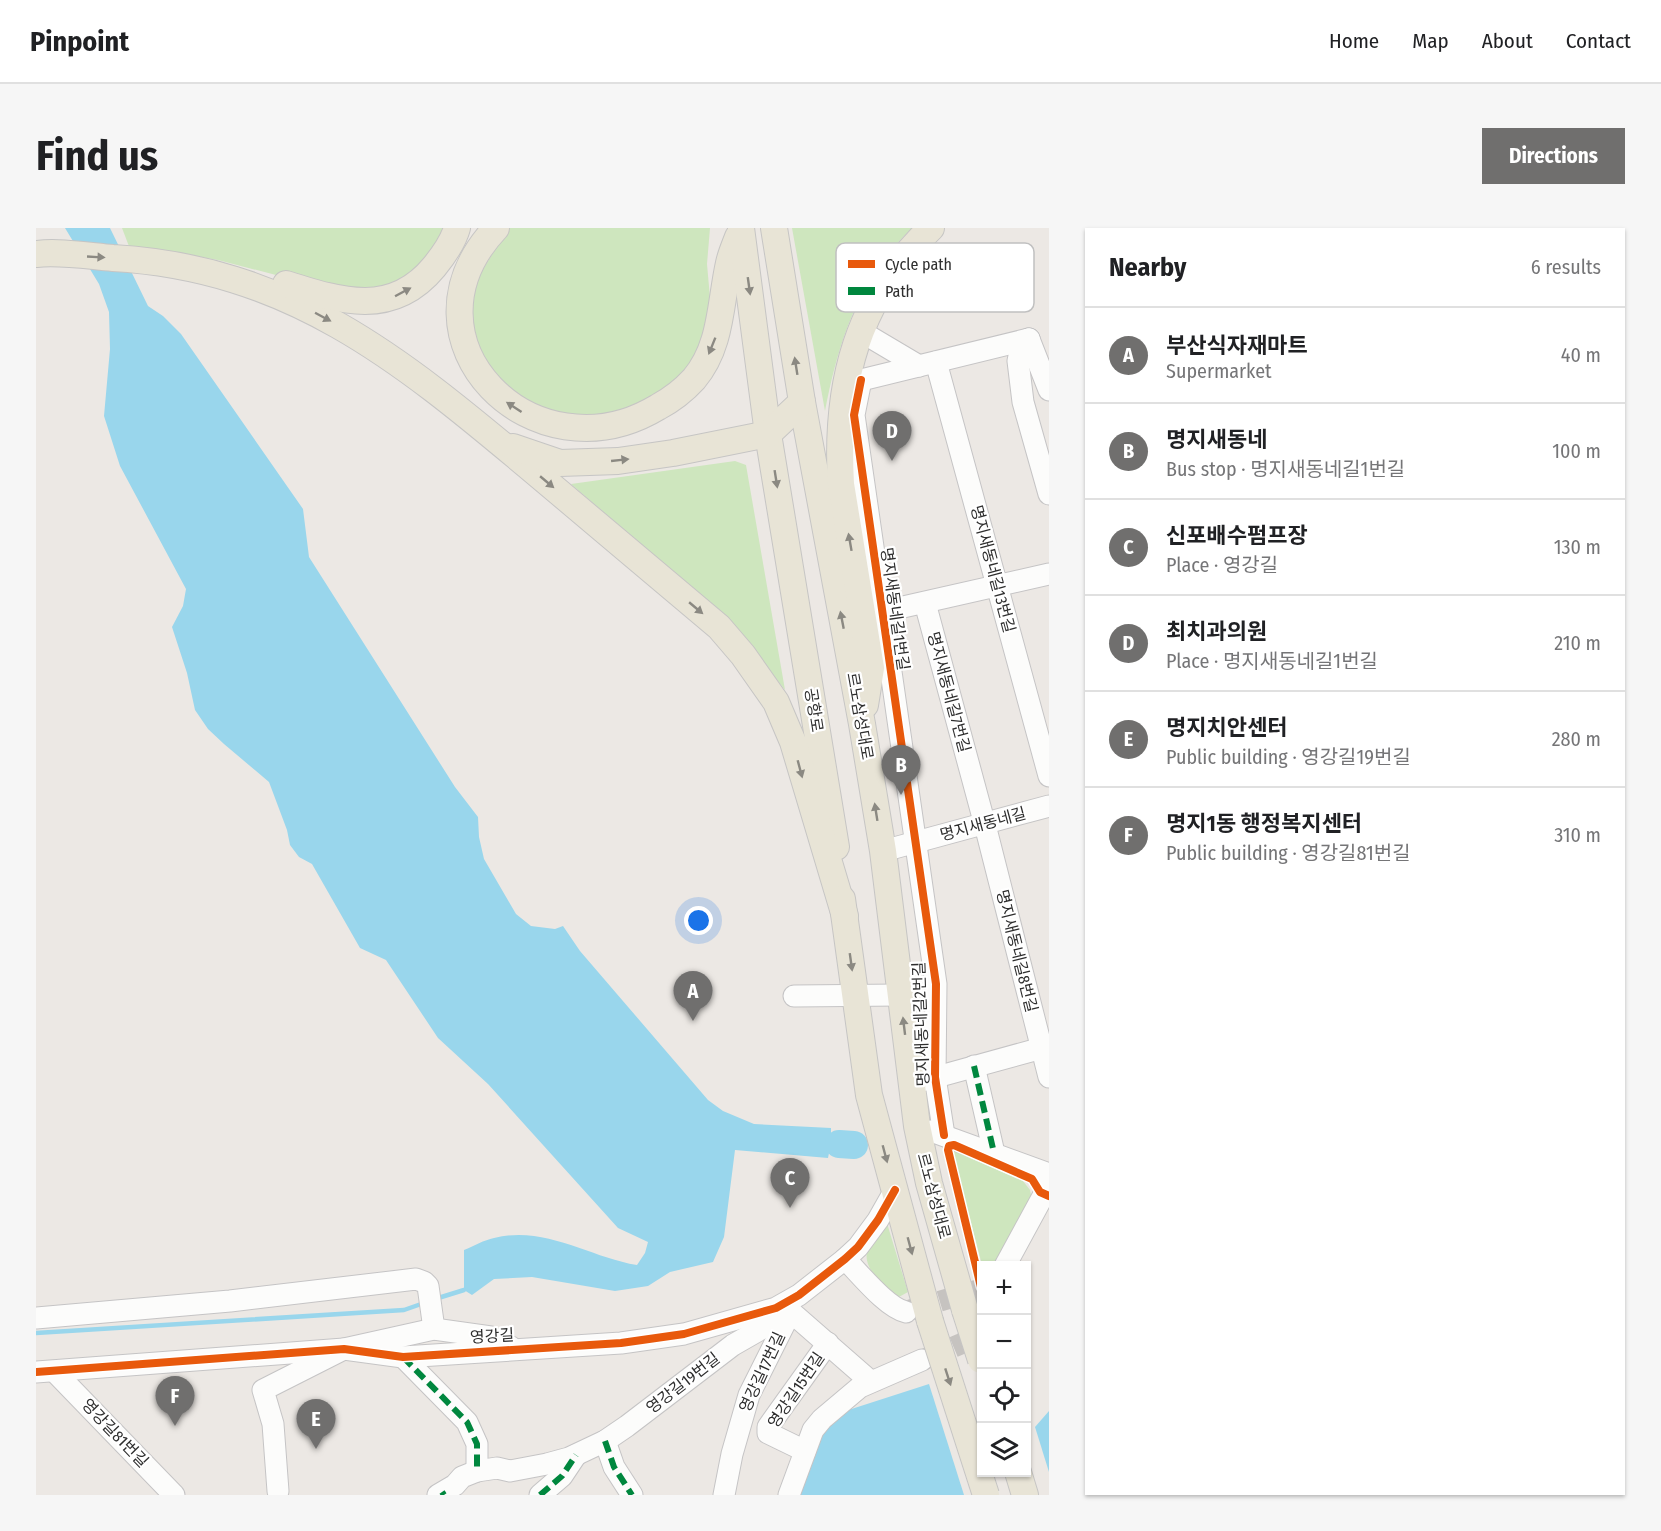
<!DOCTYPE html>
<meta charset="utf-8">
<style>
:root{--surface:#fff;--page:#f6f6f6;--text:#202124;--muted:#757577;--line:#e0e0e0;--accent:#706f6e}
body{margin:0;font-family:"Fira Sans Condensed","Noto Sans KR",sans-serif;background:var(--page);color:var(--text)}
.controls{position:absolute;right:18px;bottom:18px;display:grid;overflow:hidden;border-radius:0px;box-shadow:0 2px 4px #0004}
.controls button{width:54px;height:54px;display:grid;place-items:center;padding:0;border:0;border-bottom:2px solid var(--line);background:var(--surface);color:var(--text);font:30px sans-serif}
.you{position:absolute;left:663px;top:693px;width:21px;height:21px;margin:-15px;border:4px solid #fff;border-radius:50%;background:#1a73e8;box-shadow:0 0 0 9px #1a73e833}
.badge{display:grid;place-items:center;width:39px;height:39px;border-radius:50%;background:var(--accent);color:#fff;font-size:20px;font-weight:700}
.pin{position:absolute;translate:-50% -50px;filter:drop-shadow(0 2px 3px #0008)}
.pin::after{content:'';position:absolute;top:32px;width:21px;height:18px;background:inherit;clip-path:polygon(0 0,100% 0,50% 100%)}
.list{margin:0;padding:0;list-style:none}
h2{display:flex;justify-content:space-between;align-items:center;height:78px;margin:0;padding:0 24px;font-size:26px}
h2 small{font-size:20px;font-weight:400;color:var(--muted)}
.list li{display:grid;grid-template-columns:39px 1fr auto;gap:18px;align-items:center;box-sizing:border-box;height:96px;padding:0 24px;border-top:2px solid var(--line)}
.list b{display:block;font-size:22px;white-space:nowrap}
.list p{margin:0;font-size:20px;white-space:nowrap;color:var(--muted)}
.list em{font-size:20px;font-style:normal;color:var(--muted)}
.icon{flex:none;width:33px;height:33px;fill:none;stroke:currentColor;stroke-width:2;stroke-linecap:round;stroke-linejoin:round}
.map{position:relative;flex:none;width:1013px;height:1267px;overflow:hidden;border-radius:0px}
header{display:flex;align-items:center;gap:36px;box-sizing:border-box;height:84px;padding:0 30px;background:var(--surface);border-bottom:2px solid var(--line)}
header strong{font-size:28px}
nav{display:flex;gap:33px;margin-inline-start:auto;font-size:21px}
.intro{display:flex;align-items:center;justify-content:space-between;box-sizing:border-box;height:144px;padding:0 36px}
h1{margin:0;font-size:42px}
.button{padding:15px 27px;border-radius:0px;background:var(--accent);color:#fff;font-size:21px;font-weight:700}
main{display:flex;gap:36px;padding:0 36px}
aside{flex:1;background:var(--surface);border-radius:0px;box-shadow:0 2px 4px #0004}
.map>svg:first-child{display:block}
</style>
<header>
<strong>Pinpoint</strong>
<nav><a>Home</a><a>Map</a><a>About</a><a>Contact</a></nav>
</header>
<div class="intro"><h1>Find us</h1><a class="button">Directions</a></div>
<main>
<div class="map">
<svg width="1013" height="1267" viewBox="0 0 1013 1267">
<rect width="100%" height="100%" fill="#ece8e4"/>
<g fill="#cee6be">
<polygon points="86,0 412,0 392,37 340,64 282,58 182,32 136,24 94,21"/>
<polygon points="472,0 674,0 671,36 675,81 664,119 651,141 629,163 571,190 519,188 458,153 432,100 432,66"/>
<path d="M756,0h120c-54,53 -73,111 -87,183z"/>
<polygon points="699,233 710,237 749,462 698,398 535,256"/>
<polygon points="916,922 987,953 994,962 996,972 962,1037 946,1037"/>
<path d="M850,992l22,72 -11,6c-11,-11 -34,-28 -30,-46 2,-11 13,-23 19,-32z"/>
</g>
<g fill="#99d6ec">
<path d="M29,0h45l38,78 15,10 18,18 122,175 6,48 146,230 23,30 1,20 5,22 32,55 15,12 24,3 8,-3 17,25 128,149 15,11 31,13 77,4v15l-3,15 -93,-8 -11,87 -11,25 -43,10 -22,14 -33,5 -83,-14 -38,2 -22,16 -8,-5v-40c10,-4 20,-10 30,-12 51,-13 95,19 143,27l8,-12 3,-11 -30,-14 -130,-144 -50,-46 -52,-78 -26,-12 -48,-84 -13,-7 -9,-12 -3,-15 -18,-48 -45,-38 -16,-15 -13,-19 -8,-37 -15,-46 11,-21 3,-17 -66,-123 -16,-50 6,-67 -1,-37 -10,-28z"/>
<polygon points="893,1156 928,1267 760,1267 784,1202 800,1186"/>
<polygon points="1013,1183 1013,1244 999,1199"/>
</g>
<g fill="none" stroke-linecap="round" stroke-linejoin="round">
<g stroke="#99d6ec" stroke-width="4.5">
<polyline points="399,1071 428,1062"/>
<polyline points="0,1105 368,1082 388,1075"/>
</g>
<polyline stroke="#99d6ec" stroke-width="28" points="803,916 818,917"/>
<g stroke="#c6c3c0" stroke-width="21" stroke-dasharray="21 10" stroke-linecap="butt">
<polyline points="874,1082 945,1061"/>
<polyline points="889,1131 927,1115 945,1098"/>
</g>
<defs>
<g id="minor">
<polyline points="824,103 883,138"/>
<polyline points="993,111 984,123 982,133 987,174 1013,266"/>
<polyline points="993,111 1013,162"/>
<polyline points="900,134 1013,548"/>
<polyline points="825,152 818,187 900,756 899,849 908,907"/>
<polyline points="813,155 993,111"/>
<polyline points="889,375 949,597 1013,849"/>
<polyline points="845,384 1013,346"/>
<polyline points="847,623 1013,578"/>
<polyline points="758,768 864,767"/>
<polyline points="938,838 958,925"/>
<polyline points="886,853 1013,818"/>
<polyline points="895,903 1013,946"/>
<path d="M809,1031c15,15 42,49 61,53"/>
<polyline points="969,1038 1013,957"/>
<polyline points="0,1090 194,1073 380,1051 388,1054 392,1058 398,1101"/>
<polyline points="367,1129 431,1194 441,1216 441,1243"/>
<polyline points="0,1144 308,1121 367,1129 585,1115 648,1106 740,1080 763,1067 809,1031 822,1019 842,992 859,962"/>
<polyline points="19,1144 138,1267"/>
<polyline points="569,1213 578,1239 596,1267"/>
<polyline points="769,1223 732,1205 732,1199 792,1115"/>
<polyline points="242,1263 237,1196 227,1162 308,1121 398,1101 455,1109 475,1119"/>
<polyline points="402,1267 419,1257 426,1249 441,1243 461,1240 474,1243 511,1236 533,1230 569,1213 591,1198 697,1117 755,1084 834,1153"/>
<polyline points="504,1267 526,1248 540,1227"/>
<polyline points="688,1267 696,1226 713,1167 755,1083"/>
<polyline points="753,1267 777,1202 786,1191 824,1159 886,1132"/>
</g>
<g id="major">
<path d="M460,0c-105,112 38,254 162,179 13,-7 26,-17 36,-28 28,-33 26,-76 35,-116 2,-9 6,-18 9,-26"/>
<polyline points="705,0 732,206 800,619"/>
<polyline points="738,0 766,174 826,496 847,623 881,898 893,955 929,1082"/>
<path d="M0,26c23,-3 53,2 77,4 176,10 286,100 416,209 63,53 127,107 190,160l24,28 33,47 17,40 52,174"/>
<path d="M250,56c54,17 106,34 148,-17 9,-11 19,-25 23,-39"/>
<polyline points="477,219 524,235 582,233 637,225 732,206 766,174"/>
<path d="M829,477l6,-37 -30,-184c-6,-101 16,-185 90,-256"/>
<polyline points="806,671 833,867 894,1093"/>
<polyline points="982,1244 989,1267"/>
</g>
</defs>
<use href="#minor" stroke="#c5c4c5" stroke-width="23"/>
<use href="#major" stroke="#c6c5c4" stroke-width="28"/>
<use href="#minor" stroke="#fcfcfb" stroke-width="21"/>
<use href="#major" stroke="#e8e4d6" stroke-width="26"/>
<defs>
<g id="major-bridge">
<polyline points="929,1082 945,1132"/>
<polyline points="894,1093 950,1267"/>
</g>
</defs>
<use href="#major-bridge" stroke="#c6c5c4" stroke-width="28" stroke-linecap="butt"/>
<use href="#major-bridge" stroke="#e8e4d6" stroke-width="26"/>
<g stroke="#00873e" stroke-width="6" stroke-dasharray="12 6" stroke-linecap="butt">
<polyline points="938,838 958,925"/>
<polyline points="367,1129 431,1194 441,1216 441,1243"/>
<polyline points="569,1213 578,1239 596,1267"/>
<polyline points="406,1264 408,1267"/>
<polyline points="504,1267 526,1248 540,1227"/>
</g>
<defs>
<g id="cycleway">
<polyline points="825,152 818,187 900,756 899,849 908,907"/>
<polyline points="945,1059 912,922 913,918 918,917 996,951 1004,964 1013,968"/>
<polyline points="0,1144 308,1121 367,1129 585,1115 648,1106 740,1080 763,1067 809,1031 822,1019 842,992 859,962"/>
</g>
</defs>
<use href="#cycleway" stroke="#fff" stroke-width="11"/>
<use href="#cycleway" stroke="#e8590c" stroke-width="8"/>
</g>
<defs><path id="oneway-solid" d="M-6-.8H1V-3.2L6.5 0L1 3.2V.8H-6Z" transform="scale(1.5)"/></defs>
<g fill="#8b8982">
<use href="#oneway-solid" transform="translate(60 29) rotate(3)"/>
<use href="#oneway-solid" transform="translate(713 58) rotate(82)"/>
<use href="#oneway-solid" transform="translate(367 64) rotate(-28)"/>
<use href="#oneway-solid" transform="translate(287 89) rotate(28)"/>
<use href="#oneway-solid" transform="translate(676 118) rotate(112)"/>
<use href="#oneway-solid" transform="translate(760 138) rotate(-99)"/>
<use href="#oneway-solid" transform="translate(478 179) rotate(-147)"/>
<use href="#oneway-solid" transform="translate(584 232) rotate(-6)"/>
<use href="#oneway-solid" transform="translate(740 251) rotate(81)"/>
<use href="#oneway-solid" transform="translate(511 254) rotate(40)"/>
<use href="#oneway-solid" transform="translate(814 314) rotate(-100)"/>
<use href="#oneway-solid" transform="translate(660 380) rotate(40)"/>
<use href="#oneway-solid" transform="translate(806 392) rotate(-101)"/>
<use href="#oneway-solid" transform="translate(764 541) rotate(75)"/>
<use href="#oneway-solid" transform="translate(840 584) rotate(-99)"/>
<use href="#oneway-solid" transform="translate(815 734) rotate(82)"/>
<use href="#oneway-solid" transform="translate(868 798) rotate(-97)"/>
<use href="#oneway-solid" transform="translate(849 926) rotate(75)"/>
<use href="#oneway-solid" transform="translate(874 1018) rotate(75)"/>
<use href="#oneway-solid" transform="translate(912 1149) rotate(72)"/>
</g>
<g text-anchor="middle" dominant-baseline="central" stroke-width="4.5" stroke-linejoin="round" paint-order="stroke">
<g font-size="16" fill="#2e2e2e" stroke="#fff">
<text transform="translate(957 341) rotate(75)">명지새동네길13번길</text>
<text transform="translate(859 381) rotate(82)">명지새동네길1번길</text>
<text transform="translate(913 464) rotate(75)">명지새동네길7번길</text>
<text transform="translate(778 482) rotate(81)">공항로</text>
<text transform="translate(824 488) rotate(80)">르노삼성대로</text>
<text transform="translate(947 596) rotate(-15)">명지새동네길</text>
<text transform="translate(981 723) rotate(76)">명지새동네길8번길</text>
<text transform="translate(885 796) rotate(-92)">명지새동네길2번길</text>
<text transform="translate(898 968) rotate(75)">르노삼성대로</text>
<text transform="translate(456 1108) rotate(-3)">영강길</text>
<text transform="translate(726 1144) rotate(-65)">영강길17번길</text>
<text transform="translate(647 1155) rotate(-38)">영강길19번길</text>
<text transform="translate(760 1162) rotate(-56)">영강길15번길</text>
<text transform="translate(79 1205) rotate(46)">영강길81번길</text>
</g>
</g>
<rect x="800" y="15" width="198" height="69" rx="9" fill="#fff" stroke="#c0c0c0" stroke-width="1.5"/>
<rect x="812" y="32" width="27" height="8" fill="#e8590c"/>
<rect x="812" y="59" width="27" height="8" fill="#00873e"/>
<g font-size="16" fill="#2e2e2e">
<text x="849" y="42">Cycle path</text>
<text x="849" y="69">Path</text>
</g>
</svg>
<div class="controls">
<button>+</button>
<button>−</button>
<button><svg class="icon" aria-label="locate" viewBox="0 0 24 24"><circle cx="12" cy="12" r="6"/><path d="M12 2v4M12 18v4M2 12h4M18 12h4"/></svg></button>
<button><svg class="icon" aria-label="layers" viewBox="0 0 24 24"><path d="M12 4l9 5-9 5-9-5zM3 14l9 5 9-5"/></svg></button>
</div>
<div class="you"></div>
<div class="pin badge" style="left:657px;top:793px">A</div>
<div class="pin badge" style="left:865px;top:567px">B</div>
<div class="pin badge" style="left:754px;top:980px">C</div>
<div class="pin badge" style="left:856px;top:233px">D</div>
<div class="pin badge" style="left:280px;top:1221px">E</div>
<div class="pin badge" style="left:139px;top:1198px">F</div>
</div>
<aside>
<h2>Nearby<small>6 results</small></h2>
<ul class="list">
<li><span class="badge">A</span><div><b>부산식자재마트</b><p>Supermarket</p></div><em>40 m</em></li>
<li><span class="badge">B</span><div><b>명지새동네</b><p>Bus stop · 명지새동네길1번길</p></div><em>100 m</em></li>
<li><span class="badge">C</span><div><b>신포배수펌프장</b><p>Place · 영강길</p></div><em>130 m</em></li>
<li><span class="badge">D</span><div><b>최치과의원</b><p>Place · 명지새동네길1번길</p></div><em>210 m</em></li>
<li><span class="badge">E</span><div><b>명지치안센터</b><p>Public building · 영강길19번길</p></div><em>280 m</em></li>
<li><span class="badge">F</span><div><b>명지1동 행정복지센터</b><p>Public building · 영강길81번길</p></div><em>310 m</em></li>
</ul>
</aside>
</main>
